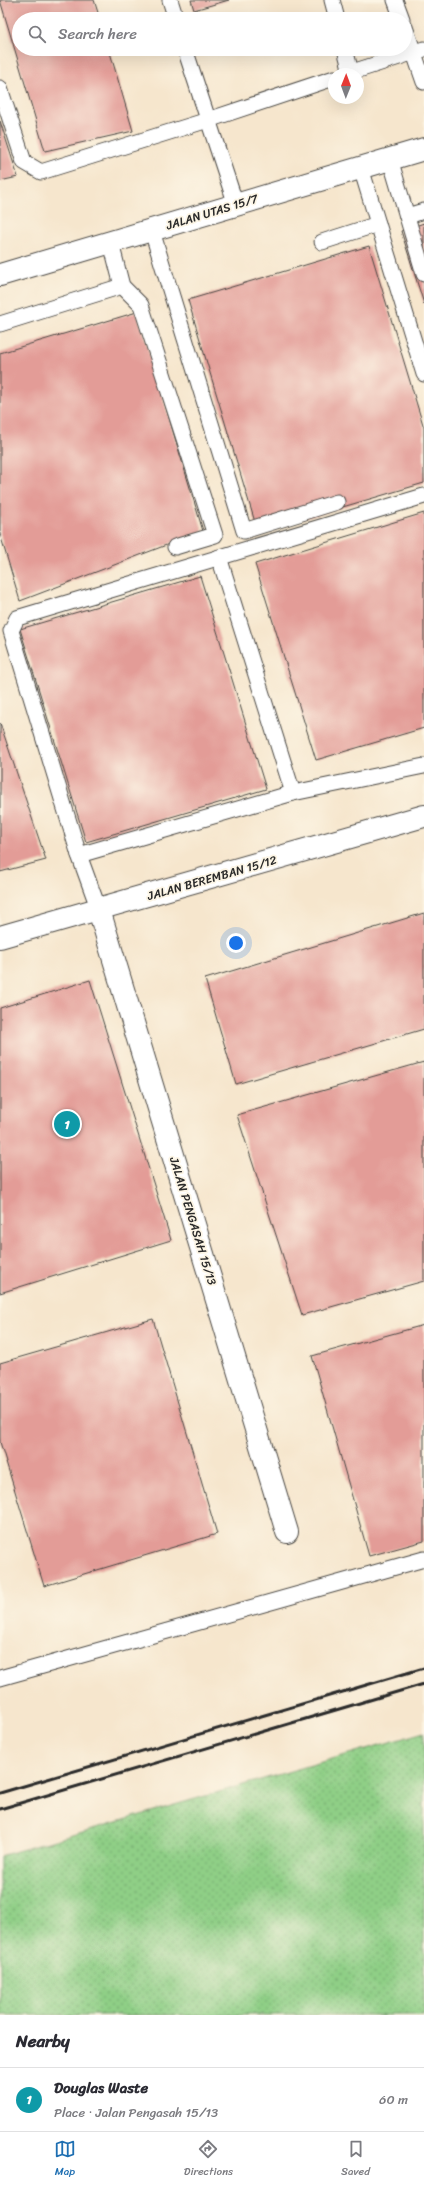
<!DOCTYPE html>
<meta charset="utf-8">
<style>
:root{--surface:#fff;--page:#f7f7f7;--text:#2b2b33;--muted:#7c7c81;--line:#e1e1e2;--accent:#1f6fb2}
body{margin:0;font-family:Sriracha,sans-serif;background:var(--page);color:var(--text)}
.compass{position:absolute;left:328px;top:68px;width:36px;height:36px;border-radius:50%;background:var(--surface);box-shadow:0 4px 16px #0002;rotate:1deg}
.you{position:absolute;left:236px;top:943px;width:14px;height:14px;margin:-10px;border:3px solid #fff;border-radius:50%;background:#1a73e8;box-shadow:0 0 0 6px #1a73e833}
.badge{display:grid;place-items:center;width:26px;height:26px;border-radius:50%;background:var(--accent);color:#fff;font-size:13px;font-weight:700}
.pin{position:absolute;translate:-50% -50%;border:2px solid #fff;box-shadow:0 1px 4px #0006}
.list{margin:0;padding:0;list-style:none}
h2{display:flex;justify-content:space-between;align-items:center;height:52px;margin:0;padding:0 16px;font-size:17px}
h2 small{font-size:13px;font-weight:400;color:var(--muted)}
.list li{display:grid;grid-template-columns:26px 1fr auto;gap:12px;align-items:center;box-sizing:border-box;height:64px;padding:0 16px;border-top:1px solid var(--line)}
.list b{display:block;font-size:15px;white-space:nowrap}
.list p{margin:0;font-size:13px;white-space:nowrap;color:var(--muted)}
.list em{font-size:13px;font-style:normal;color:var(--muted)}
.icon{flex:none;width:22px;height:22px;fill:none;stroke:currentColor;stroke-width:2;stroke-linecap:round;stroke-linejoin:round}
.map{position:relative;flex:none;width:424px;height:2015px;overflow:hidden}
.search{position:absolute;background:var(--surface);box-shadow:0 4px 16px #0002;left:12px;right:12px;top:12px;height:44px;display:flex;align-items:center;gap:10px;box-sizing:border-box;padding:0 14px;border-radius:22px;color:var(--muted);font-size:15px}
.sheet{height:116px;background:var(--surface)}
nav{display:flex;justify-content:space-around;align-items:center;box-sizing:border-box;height:56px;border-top:1px solid var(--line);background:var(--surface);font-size:11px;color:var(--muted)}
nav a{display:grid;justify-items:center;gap:2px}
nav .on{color:var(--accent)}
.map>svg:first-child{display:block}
</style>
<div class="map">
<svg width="424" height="2015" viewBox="0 0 424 2015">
<defs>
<pattern id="grass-dots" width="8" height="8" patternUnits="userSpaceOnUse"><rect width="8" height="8" fill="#8fcf86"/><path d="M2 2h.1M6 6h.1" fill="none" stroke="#75a86e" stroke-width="1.8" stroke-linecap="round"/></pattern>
</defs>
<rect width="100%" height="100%" fill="#fcf5e5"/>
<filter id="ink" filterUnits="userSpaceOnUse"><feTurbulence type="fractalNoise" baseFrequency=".025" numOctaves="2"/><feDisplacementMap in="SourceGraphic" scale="8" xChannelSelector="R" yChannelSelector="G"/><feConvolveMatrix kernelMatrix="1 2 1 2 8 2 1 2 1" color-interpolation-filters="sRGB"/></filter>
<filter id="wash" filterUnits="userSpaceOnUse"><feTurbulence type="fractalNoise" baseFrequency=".012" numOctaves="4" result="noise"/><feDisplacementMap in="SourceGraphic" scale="16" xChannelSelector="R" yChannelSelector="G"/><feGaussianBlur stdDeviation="0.9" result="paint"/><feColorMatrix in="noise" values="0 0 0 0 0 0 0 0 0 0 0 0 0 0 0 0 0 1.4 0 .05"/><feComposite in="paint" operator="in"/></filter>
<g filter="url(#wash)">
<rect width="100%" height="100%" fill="#f6e6cd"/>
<polygon fill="url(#grass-dots)" stroke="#5d7d58" points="424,1732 424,2015 0,2015 0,1856"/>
<g id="blocks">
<g fill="#e39c97">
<polygon points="0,0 94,0 100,19 19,19 19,49 109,49 133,131 45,151"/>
<polygon points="191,0 229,0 194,10"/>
<polygon points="0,121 18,177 0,181"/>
<polygon points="424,223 424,304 401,231"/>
<polygon points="369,246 424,428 424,483 258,532 188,300"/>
<polygon points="137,312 203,531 20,601 0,534 0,353"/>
<polygon points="424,513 424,728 316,760 255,564"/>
<polygon points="200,576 266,789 86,842 20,629"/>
<polygon points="0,723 46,860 0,872"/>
<polygon points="424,913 424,1029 236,1084 205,979"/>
<polygon points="90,980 171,1240 0,1293 0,1008"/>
<polygon points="424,1062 424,1281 302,1315 237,1115"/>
<polygon points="153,1319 217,1534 44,1586 0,1442 0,1363"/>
<polygon points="424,1325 424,1541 369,1556 312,1356"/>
</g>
</g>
</g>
<g filter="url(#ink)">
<use href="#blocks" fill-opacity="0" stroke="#494743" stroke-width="1"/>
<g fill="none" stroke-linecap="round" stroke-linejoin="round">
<defs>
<g id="service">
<polyline points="170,0 176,19"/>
<polyline points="332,0 337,19"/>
<polyline points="395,0 402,19"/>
<polyline points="405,27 424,82"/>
<polyline points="185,49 236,205"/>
<polyline points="345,49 351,72"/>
<polyline points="346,74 424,49"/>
<polyline points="0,88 24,162 41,172 208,120 334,78"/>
<polyline points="390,159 424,274"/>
<polyline points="361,168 424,374"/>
<polyline points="407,216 424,211"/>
<polyline points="152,231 244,531 337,502"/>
<polyline points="322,242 378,224"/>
<polyline points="111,243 122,286 141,305 215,535 175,547"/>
<polyline points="0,324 122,286"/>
<polyline points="219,557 293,793"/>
<polyline points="79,855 293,793 424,766"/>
<polyline points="99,910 79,855 11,631 17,618 424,496"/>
<polyline points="0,1678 424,1559"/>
</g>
<g id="minor">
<polyline points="0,275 424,149"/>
<polyline points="99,910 287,1532"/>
<polyline points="0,937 424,816"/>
</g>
</defs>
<use href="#service" stroke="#494743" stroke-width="17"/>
<use href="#minor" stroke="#494743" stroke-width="24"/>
<use href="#service" stroke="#fff" stroke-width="15"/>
<use href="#minor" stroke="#fff" stroke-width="22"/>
<g stroke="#2b2b2b" stroke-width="3">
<polyline points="0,1793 424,1668"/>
<polyline points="0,1809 424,1684"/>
</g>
</g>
</g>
<g text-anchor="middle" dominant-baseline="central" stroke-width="3.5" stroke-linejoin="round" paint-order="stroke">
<g font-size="12" fill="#2b2b2b" stroke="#fcf5e5">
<text transform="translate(212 212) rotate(-17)">JALAN UTAS 15/7</text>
<text transform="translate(212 878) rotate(-16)">JALAN BEREMBAN 15/12</text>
<text transform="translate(193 1221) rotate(73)">JALAN PENGASAH 15/13</text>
</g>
</g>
</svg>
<svg class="compass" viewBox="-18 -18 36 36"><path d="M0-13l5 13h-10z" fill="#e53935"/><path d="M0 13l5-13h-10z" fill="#7c7c81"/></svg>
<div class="you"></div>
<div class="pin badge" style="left:67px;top:1124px;background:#0f9aa8">1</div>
<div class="search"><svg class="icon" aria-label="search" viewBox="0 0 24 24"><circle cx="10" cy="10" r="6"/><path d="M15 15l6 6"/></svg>Search here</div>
</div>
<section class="sheet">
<h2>Nearby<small></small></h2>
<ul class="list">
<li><span class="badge" style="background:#0f9aa8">1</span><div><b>Douglas Waste</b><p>Place · Jalan Pengasah 15/13</p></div><em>60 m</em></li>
</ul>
</section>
<nav>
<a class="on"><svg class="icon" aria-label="map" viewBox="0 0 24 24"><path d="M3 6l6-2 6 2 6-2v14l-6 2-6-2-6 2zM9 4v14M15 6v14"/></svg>Map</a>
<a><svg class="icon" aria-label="directions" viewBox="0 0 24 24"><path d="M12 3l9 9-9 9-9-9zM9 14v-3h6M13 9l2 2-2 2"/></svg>Directions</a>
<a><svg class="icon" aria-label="saved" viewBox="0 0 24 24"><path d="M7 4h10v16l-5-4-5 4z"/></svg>Saved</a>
</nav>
